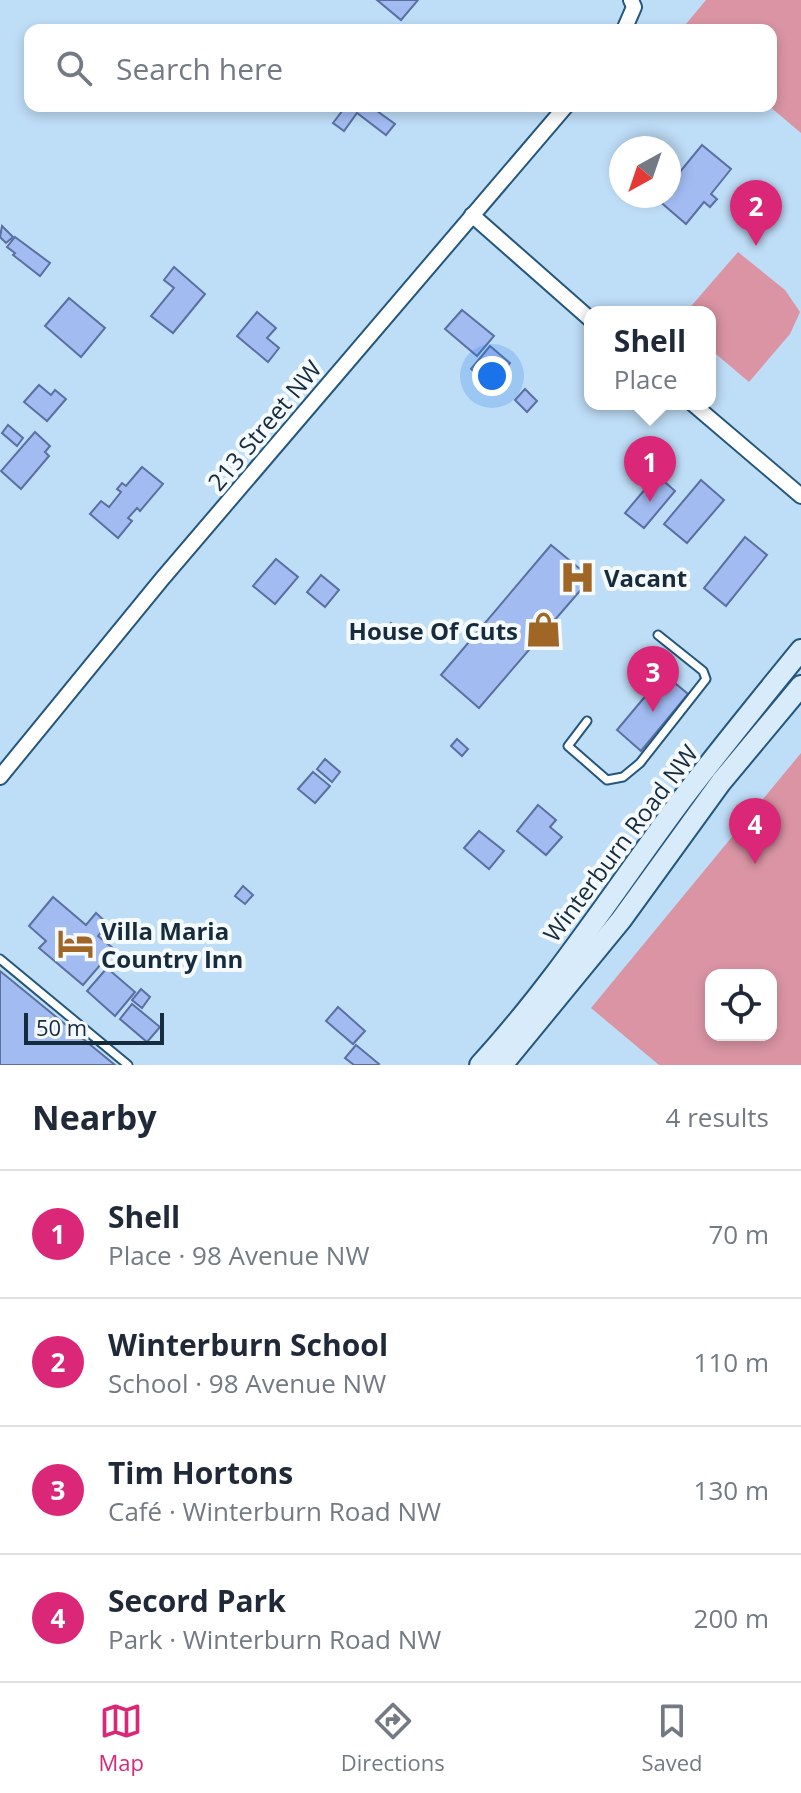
<!DOCTYPE html>
<meta charset="utf-8">
<style>
:root{--surface:#fff;--page:#f6f6f7;--text:#1f2937;--muted:#747a83;--line:#e0e1e3;--accent:#db2777}
body{margin:0;font-family:"Open Sans",sans-serif;background:var(--page);color:var(--text)}
.controls{position:absolute;right:24px;bottom:24px;display:grid;overflow:hidden;border-radius:16px;box-shadow:0 4px 12px #0003}
.controls button{width:72px;height:72px;display:grid;place-items:center;padding:0;border:0;border-bottom:2px solid var(--line);background:var(--surface);color:var(--text);font:40px sans-serif}
.compass{position:absolute;left:609px;top:136px;width:72px;height:72px;border-radius:50%;background:var(--surface);box-shadow:0 4px 12px #0003;rotate:220deg}
.scale{position:absolute;left:24px;bottom:20px;width:140px;box-sizing:border-box;padding-left:8px;border:4px solid #162b3c;border-top:0;font-size:22px;line-height:28px;white-space:nowrap;color:#162b3c;-webkit-text-stroke:6px #f5faff;paint-order:stroke}
.you{position:absolute;left:492px;top:376px;width:28px;height:28px;margin:-20px;border:6px solid #fff;border-radius:50%;background:#1a73e8;box-shadow:0 0 0 12px #1a73e833}
.badge{display:grid;place-items:center;width:52px;height:52px;border-radius:50%;background:var(--accent);color:#fff;font-size:26px;font-weight:700}
.pin{position:absolute;translate:-50% -66px;filter:drop-shadow(0 2px 4px #0008)}
.pin::after{content:'';position:absolute;top:42px;width:28px;height:24px;background:inherit;clip-path:polygon(0 0,100% 0,50% 100%)}
.popup{position:absolute;left:584px;top:306px;width:132px;height:104px;box-sizing:border-box;display:grid;place-content:center;border-radius:16px;background:var(--surface);filter:drop-shadow(0 2px 6px #0005);font-size:26px;white-space:nowrap;color:var(--muted)}
.popup b{font-size:30px;color:var(--text)}
.popup::after{content:'';position:absolute;left:50%;top:100%;margin-left:-16px;border:16px solid transparent;border-top-color:var(--surface)}
.list{margin:0;padding:0;list-style:none}
h2{display:flex;justify-content:space-between;align-items:center;height:104px;margin:0;padding:0 32px;font-size:34px}
h2 small{font-size:26px;font-weight:400;color:var(--muted)}
.list li{display:grid;grid-template-columns:52px 1fr auto;gap:24px;align-items:center;box-sizing:border-box;height:128px;padding:0 32px;border-top:2px solid var(--line)}
.list b{display:block;font-size:30px;white-space:nowrap}
.list p{margin:0;font-size:26px;white-space:nowrap;color:var(--muted)}
.list em{font-size:26px;font-style:normal;color:var(--muted)}
.icon{flex:none;width:44px;height:44px;fill:none;stroke:currentColor;stroke-width:2;stroke-linecap:round;stroke-linejoin:round}
.map{position:relative;flex:none;width:801px;height:1065px;overflow:hidden}
.search{position:absolute;background:var(--surface);box-shadow:0 4px 12px #0003;left:24px;right:24px;top:24px;height:88px;display:flex;align-items:center;gap:20px;box-sizing:border-box;padding:0 28px;border-radius:16px;color:var(--muted);font-size:30px}
.sheet{height:616px;background:var(--surface)}
nav{display:flex;justify-content:space-around;align-items:center;box-sizing:border-box;height:112px;border-top:2px solid var(--line);background:var(--surface);font-size:22px;color:var(--muted)}
nav a{display:grid;justify-items:center;gap:4px}
nav .on{color:var(--accent)}
.map>svg:first-child{display:block}
</style>
<div class="map">
<svg width="801" height="1065" viewBox="0 0 801 1065">
<rect width="100%" height="100%" fill="#beddf7"/>
<g fill="#da94a4" fill-rule="evenodd">
<polygon points="706,0 801,0 801,133 769,106 771,30 681,30"/>
<polygon points="738,252 785,290 800,312 790,334 749,382 710,349 710,312 686,312"/>
<path d="M801,753v312h-142l-68,-57zM711,975h60v60h-60z"/>
</g>
<g fill="#a2bcf2" stroke="#5970a1" stroke-width="2">
<polygon points="377,0 418,0 401,20"/>
<polygon points="346,106 370,106 395,124 386,135 357,113 344,131 333,123"/>
<polygon points="702,145 731,169 711,194 717,199 710,207 704,202 686,224 657,199 659,196 669,196 669,185"/>
<polygon points="2,226 13,237 6,243 0,237"/>
<polygon points="15,237 50,263 40,276 13,255 15,253 7,247"/>
<polygon points="174,267 205,294 173,333 151,316 174,288 164,280"/>
<polygon points="69,298 105,328 81,357 45,326"/>
<polygon points="462,310 494,336 477,356 445,329"/>
<polygon points="257,312 276,328 267,338 279,348 268,362 237,336"/>
<polygon points="490,346 510,363 491,386 471,369"/>
<polygon points="39,385 51,395 55,390 66,399 47,421 24,402"/>
<polygon points="525,389 537,401 527,412 515,400"/>
<polygon points="8,425 23,438 17,446 2,433"/>
<polygon points="35,432 50,446 45,452 49,456 21,489 1,471"/>
<polygon points="142,467 163,484 140,511 137,508 128,518 132,521 118,538 90,514 101,501 109,507 121,492 117,489 122,483 126,486"/>
<polygon points="657,475 675,491 644,528 625,513"/>
<polygon points="701,480 724,500 687,543 664,524"/>
<polygon points="745,537 767,555 726,606 704,588"/>
<polygon points="551,545 591,578 479,708 441,675"/>
<polygon points="276,559 298,577 275,604 253,586"/>
<polygon points="321,575 339,590 325,607 307,592"/>
<polygon points="391,623 402,632 397,639 385,630"/>
<polygon points="664,674 688,694 641,751 617,730"/>
<polygon points="457,739 468,749 462,756 451,746"/>
<polygon points="325,759 340,772 332,782 317,769"/>
<polygon points="313,772 330,786 315,803 298,789"/>
<polygon points="538,805 556,820 550,827 562,837 546,855 517,831"/>
<polygon points="479,831 504,851 489,869 464,848"/>
<polygon points="243,886 253,895 245,904 235,896"/>
<polygon points="53,897 86,925 96,913 108,924 98,936 114,949 83,985 39,948 46,941 29,926"/>
<polygon points="107,968 135,992 115,1016 87,991"/>
<polygon points="0,971 115,1065 0,1065"/>
<polygon points="141,989 150,997 142,1008 132,1000"/>
<polygon points="132,1004 160,1027 147,1042 120,1019"/>
<polygon points="338,1007 365,1031 353,1044 326,1021"/>
<polygon points="356,1045 379,1064 378,1065 354,1065 345,1058"/>
</g>
<g fill="none" stroke-linecap="round" stroke-linejoin="round">
<defs>
<g id="service">
<polyline points="587,721 568,746 607,780 623,777 640,763 706,679 703,671 658,635"/>
<polyline points="0,959 128,1065"/>
</g>
<g id="minor">
<polyline points="624,30 634,7 631,0"/>
<polyline points="472,215 590,319"/>
<polyline points="693,404 801,496"/>
<polyline points="0,777 162,579 566,106"/>
</g>
<g id="secondary">
<path d="M480,1065c76,-83 136,-177 203,-267 38,-50 78,-99 118,-148"/>
<polyline points="502,1065 621,920 721,782 801,686"/>
</g>
</defs>
<use href="#service" stroke="#25567c" stroke-width="11"/>
<use href="#minor" stroke="#25567c" stroke-width="18"/>
<use href="#secondary" stroke="#25567c" stroke-width="24"/>
<use href="#service" stroke="#fff" stroke-width="7"/>
<use href="#minor" stroke="#fff" stroke-width="14"/>
<use href="#secondary" stroke="#d7ebfb" stroke-width="20"/>
</g>
<defs>
<symbol id="hospital-bare" viewBox="-9 -9 18 18"><path d="M-5-5h3v3.5h4V-5h3V5h-3V1.5h-4V5h-3Z" fill="#a06625" stroke="#f5faff" stroke-width="2.5" paint-order="stroke"/></symbol>
<symbol id="shop-bare" viewBox="-9 -9 18 18"><path d="M-5-2.5h2.3a2.7 3.5 0 0 1 5.4 0H5L5.5 6h-11ZM-1.5-2.5h3a1.5 2.3 0 0 0-3 0Z" fill="#a06625" stroke="#f5faff" stroke-width="2.5" paint-order="stroke"/></symbol>
<symbol id="hotel-bare" viewBox="-9 -9 18 18"><path d="M-6-4.5h1.5V1H6V5H4.5V3h-9V5H-6ZM-4 0a1.8 1.8 0 1 1 3.6 0ZM.5 0V-2.5h3Q6-2.5 6 0Z" fill="#a06625" stroke="#f5faff" stroke-width="2.5" paint-order="stroke"/></symbol>
</defs>
<g fill-rule="evenodd">
<use href="#hospital-bare" x="552" y="552" width="51" height="51"/>
<use href="#shop-bare" x="518" y="604" width="51" height="51"/>
<use href="#hotel-bare" x="50" y="918" width="51" height="51"/>
</g>
<g text-anchor="middle" dominant-baseline="central" stroke-width="8" stroke-linejoin="round" paint-order="stroke">
<g font-size="24" fill="#162b3c" stroke="#f5faff">
<text transform="translate(264 425) rotate(-50)">213 Street NW</text>
<text transform="translate(620 843) rotate(-53)">Winterburn Road NW</text>
</g>
<g font-size="24" font-weight="bold" fill="#162b3c" stroke="#f5faff" text-anchor="start">
<text x="604" y="577">Vacant</text>
<text x="518" y="630" text-anchor="end">House Of Cuts</text>
<text x="101" y="930">Villa Maria<tspan x="101" dy="28">Country Inn</tspan></text>
</g>
</g>
</svg>
<div class="controls">
<button><svg class="icon" aria-label="locate" viewBox="0 0 24 24"><circle cx="12" cy="12" r="6"/><path d="M12 2v4M12 18v4M2 12h4M18 12h4"/></svg></button>
</div>
<svg class="compass" viewBox="-18 -18 36 36"><path d="M0-13l5 13h-10z" fill="#e53935"/><path d="M0 13l5-13h-10z" fill="#747a83"/></svg>
<div class="scale">50 m</div>
<div class="you"></div>
<div class="pin badge" style="left:650px;top:502px">1</div>
<div class="popup"><b>Shell</b>Place</div>
<div class="pin badge" style="left:756px;top:246px">2</div>
<div class="pin badge" style="left:653px;top:712px">3</div>
<div class="pin badge" style="left:755px;top:864px">4</div>
<div class="search"><svg class="icon" aria-label="search" viewBox="0 0 24 24"><circle cx="10" cy="10" r="6"/><path d="M15 15l6 6"/></svg>Search here</div>
</div>
<section class="sheet">
<h2>Nearby<small>4 results</small></h2>
<ul class="list">
<li><span class="badge">1</span><div><b>Shell</b><p>Place · 98 Avenue NW</p></div><em>70 m</em></li>
<li><span class="badge">2</span><div><b>Winterburn School</b><p>School · 98 Avenue NW</p></div><em>110 m</em></li>
<li><span class="badge">3</span><div><b>Tim Hortons</b><p>Café · Winterburn Road NW</p></div><em>130 m</em></li>
<li><span class="badge">4</span><div><b>Secord Park</b><p>Park · Winterburn Road NW</p></div><em>200 m</em></li>
</ul>
</section>
<nav>
<a class="on"><svg class="icon" aria-label="map" viewBox="0 0 24 24"><path d="M3 6l6-2 6 2 6-2v14l-6 2-6-2-6 2zM9 4v14M15 6v14"/></svg>Map</a>
<a><svg class="icon" aria-label="directions" viewBox="0 0 24 24"><path d="M12 3l9 9-9 9-9-9zM9 14v-3h6M13 9l2 2-2 2"/></svg>Directions</a>
<a><svg class="icon" aria-label="saved" viewBox="0 0 24 24"><path d="M7 4h10v16l-5-4-5 4z"/></svg>Saved</a>
</nav>
